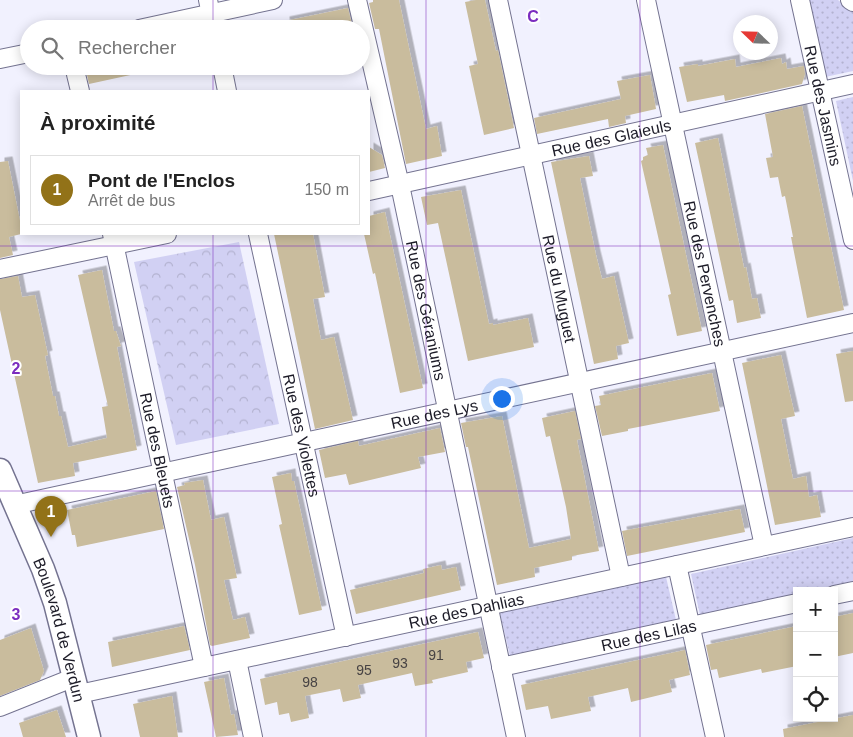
<!DOCTYPE html>
<html lang="fr">
<meta charset="utf-8">
<style>
:root{--surface:#fff;--page:#f6f6f6;--text:#222;--muted:#767676;--line:#e0e0e0;--accent:#927218}
body{margin:0;font-family:Helvetica,sans-serif;background:var(--page);color:var(--text)}
.controls{position:absolute;right:15px;bottom:15px;display:grid;overflow:hidden;border-radius:0px;box-shadow:0 2px 12px #0003}
.controls button{width:45px;height:45px;display:grid;place-items:center;padding:0;border:0;border-bottom:1px solid var(--line);background:var(--surface);color:var(--text);font:25px sans-serif}
.compass{position:absolute;left:733px;top:15px;width:45px;height:45px;border-radius:50%;background:var(--surface);box-shadow:0 2px 12px #0003;rotate:293deg}
.you{position:absolute;left:501px;top:398px;width:18px;height:18px;margin:-12px;border:4px solid #fff;border-radius:50%;background:#1a73e8;box-shadow:0 0 0 8px #1a73e833}
.badge{display:grid;place-items:center;width:32px;height:32px;border-radius:50%;background:var(--accent);color:#fff;font-size:16px;font-weight:700}
.pin{position:absolute;translate:-50% -41px;filter:drop-shadow(0 1px 2px #0008)}
.pin::after{content:'';position:absolute;top:26px;width:18px;height:15px;background:inherit;clip-path:polygon(0 0,100% 0,50% 100%)}
.list{margin:0;padding:0;list-style:none}
h2{display:flex;justify-content:space-between;align-items:center;height:65px;margin:0;padding:0 20px;font-size:21px}
h2 small{font-size:16px;font-weight:400;color:var(--muted)}
.list li{display:grid;grid-template-columns:32px 1fr auto;gap:15px;align-items:center;box-sizing:border-box;height:70px;margin:0 10px 10px;padding:0 10px;border:1px solid var(--line);border-radius:0px}
.list b{display:block;font-size:19px;white-space:nowrap}
.list p{margin:0;font-size:16px;white-space:nowrap;color:var(--muted)}
.list em{font-size:16px;font-style:normal;color:var(--muted)}
.icon{flex:none;width:28px;height:28px;fill:none;stroke:currentColor;stroke-width:2;stroke-linecap:round;stroke-linejoin:round}
.map{position:relative;flex:none;width:853px;height:737px;overflow:hidden}
.search{position:absolute;background:var(--surface);box-shadow:0 2px 12px #0003;left:20px;top:20px;width:350px;height:55px;display:flex;align-items:center;gap:12px;box-sizing:border-box;padding:0 18px;border-radius:28px;color:var(--muted);font-size:19px}
.panel{position:absolute;background:var(--surface);box-shadow:0 2px 12px #0003;left:20px;top:90px;width:350px;height:145px;border-radius:0px}
.map>svg:first-child{display:block}
</style>
<div class="map">
<svg width="853" height="737" viewBox="0 0 853 737">
<defs>
<pattern id="grass-dots" width="8" height="8" patternUnits="userSpaceOnUse" patternTransform="scale(1.25)"><rect width="8" height="8" fill="#d1d0f3"/><path d="M2 2h.1M6 6h.1" fill="none" stroke="#b3b2d0" stroke-width="1.8" stroke-linecap="round"/></pattern>
<pattern id="park-crowns" width="20" height="18" patternUnits="userSpaceOnUse" patternTransform="scale(1.25)"><rect width="20" height="18" fill="#d1d0f3"/><path d="M2 6a3 3 0 1 1 6 0M12 15a3 3 0 1 1 6 0" fill="none" stroke="#b3b2d0"/></pattern>
<filter id="shadow"><feDropShadow dx="4.5" dy="-4.5" stdDeviation="0" flood-color="#0004"/></filter>
</defs>
<rect width="100%" height="100%" fill="#f1f1fe"/>
<g fill="url(#grass-dots)">
<polygon points="808,0 838,0 853,12 853,71 825,77"/>
<polygon points="853,97 853,181 836,101"/>
<polygon points="853,538 853,581 809,591 797,591 797,594 700,615 691,574"/>
<polygon points="666,577 676,620 510,656 500,613"/>
</g>
<polygon fill="url(#park-crowns)" points="239,242 279,424 176,445 134,262"/>
<g fill="#c9bc9d" filter="url(#shadow)">
<polygon points="373,0 399,0 426,129 437,126 442,156 406,164 379,29 375,29 369,3 373,2"/>
<polygon points="476,0 485,0 496,51 498,50 514,128 484,135 469,66 478,64 465,2"/>
<polygon points="348,8 353,29 286,29 285,21"/>
<polygon points="781,58 782,64 786,62 787,69 804,66 805,74 802,84 725,101 724,95 687,102 679,67 698,64 698,66 735,59 736,67"/>
<polygon points="85,66 135,66 135,74 89,84"/>
<polygon points="650,75 656,109 625,116 626,123 609,127 608,119 537,134 534,118 621,99 617,81"/>
<polygon points="802,106 844,310 807,318 791,237 793,237 785,196 782,197 778,177 770,178 766,158 773,157 765,114"/>
<polygon points="718,138 744,268 746,267 752,299 757,298 761,318 737,323 733,300 729,301 695,143"/>
<polygon points="663,145 702,331 677,336 668,295 671,294 641,161 643,160 643,157 648,155 646,148"/>
<polygon points="369,147 382,155 385,168 369,172"/>
<polygon points="589,156 593,176 580,178 596,255 602,279 614,276 629,343 616,346 618,359 594,364 551,162"/>
<polygon points="8,161 21,226 21,234 9,237 13,255 0,258 0,162"/>
<polygon points="461,190 489,324 493,323 493,325 528,318 534,347 468,361 438,223 427,225 421,197"/>
<polygon points="385,212 423,388 400,393 375,273 373,274 364,234 369,234 369,216"/>
<polygon points="274,234 313,234 325,297 313,299 321,340 334,337 353,420 315,429"/>
<polygon points="102,270 114,331 116,331 121,346 117,347 137,450 73,463 75,476 38,483 0,310 0,279 18,276 22,297 35,295 48,355 45,356 53,396 55,396 59,416 61,416 68,447 107,438 102,407 108,406 78,275"/>
<polygon points="853,351 853,401 845,402 836,354"/>
<polygon points="781,355 795,416 781,419 793,479 806,476 809,497 817,495 821,517 775,525 742,363"/>
<polygon points="712,373 720,411 628,429 628,431 602,436 595,406 601,405 599,396"/>
<polygon points="575,411 581,439 577,440 599,551 572,556 572,560 534,568 535,577 497,585 468,447 466,447 461,423 502,416 529,548 571,539 566,507 550,436 546,437 542,418"/>
<polygon points="440,428 445,452 418,457 421,468 349,485 346,474 325,478 319,450 358,441 359,446"/>
<polygon points="291,473 292,481 294,481 322,610 299,615 279,525 282,524 272,477"/>
<polygon points="203,480 211,520 224,517 237,578 224,580 233,620 245,617 250,638 212,646 210,645 195,565 177,487 185,485 184,483"/>
<polygon points="156,491 164,529 77,547 75,535 72,535 67,510"/>
<polygon points="740,509 745,532 627,556 622,531"/>
<polygon points="441,565 442,570 456,567 461,590 356,614 350,590 424,573 423,569"/>
<polygon points="853,613 853,653 834,657 834,617"/>
<polygon points="184,626 190,650 112,667 108,642"/>
<polygon points="797,626 797,666 762,673 761,669 719,678 717,669 711,670 706,645"/>
<polygon points="31,628 44,671 40,680 0,696 0,640"/>
<polygon points="478,632 484,658 466,662 468,672 432,680 433,683 415,686 412,673 358,685 361,698 343,702 340,689 305,696 309,718 291,722 289,713 279,715 277,702 265,705 260,679"/>
<polygon points="685,650 690,675 669,680 672,692 631,702 628,688 588,697 591,711 551,719 548,706 526,710 521,685"/>
<polygon points="224,678 231,715 234,714 238,735 216,737 204,682"/>
<polygon points="172,696 178,737 140,737 133,704"/>
<polygon points="57,710 66,737 23,737 19,723"/>
<polygon points="853,715 853,737 784,737 783,729"/>
</g>
<g fill="none" stroke-linecap="round" stroke-linejoin="round">
<defs>
<g id="minor">
<polyline points="208,0 214,29"/>
<path id="s1" d="M357,0l43,185 116,552"/>
<path id="s2" d="M498,0l123,577"/>
<path id="s3" d="M646,0l118,546"/>
<path id="s4" d="M800,0l53,240"/>
<polyline points="850,0 853,2"/>
<polyline points="139,29 273,0"/>
<polyline points="0,59 29,53"/>
<polyline points="74,66 80,91"/>
<polyline points="222,66 227,91"/>
<path id="s5" d="M369,191l484,-107"/>
<path id="s6" d="M112,234l92,433"/>
<path id="s7" d="M258,234l88,403"/>
<polyline points="0,269 167,234"/>
<path id="s8" d="M14,505l839,-182"/>
<polyline points="677,565 715,737"/>
<polyline points="834,595 853,591"/>
<polyline points="237,660 253,737"/>
<path id="s9" d="M501,667l296,-64"/>
<path id="s10" d="M79,694l774,-167"/>
<polyline points="0,707 75,677"/>
</g>
<g id="tertiary">
<path id="s11" d="M0,470l43,99 12,34 34,134"/>
</g>
</defs>
<use href="#minor" stroke="#747390" stroke-width="20"/>
<use href="#tertiary" stroke="#747390" stroke-width="25"/>
<use href="#minor" stroke="#fff" stroke-width="18"/>
<use href="#tertiary" stroke="#fff" stroke-width="22"/>
</g>
<path fill="none" stroke="#7b2cbf" stroke-width="1" stroke-opacity="0.55" d="M213,0v29M426,0v737M640,0v737M213,66v25M213,234v503M0,246h853M0,491h853"/>
<g text-anchor="middle" dominant-baseline="central" stroke-width="4" stroke-linejoin="round" paint-order="stroke">
<g font-size="14" fill="#474344">
<text x="436" y="655">91</text>
<text x="400" y="663">93</text>
<text x="364" y="670">95</text>
<text x="310" y="682">98</text>
</g>
<g font-size="16" fill="#1c1b27" stroke="#fff">
<text stroke="none"><textPath href="#s4" startOffset="108">Rue des Jasmins</textPath></text>
<text stroke="none"><textPath href="#s5" startOffset="248">Rue des Glaieuls</textPath></text>
<text stroke="none"><textPath href="#s3" startOffset="280">Rue des Pervenches</textPath></text>
<text stroke="none"><textPath href="#s2" startOffset="295">Rue du Muguet</textPath></text>
<text stroke="none"><textPath href="#s1" startOffset="318">Rue des Géraniums</textPath></text>
<text stroke="none"><textPath href="#s8" startOffset="430">Rue des Lys</textPath></text>
<text stroke="none"><textPath href="#s7" startOffset="206">Rue des Violettes</textPath></text>
<text stroke="none"><textPath href="#s6" startOffset="221">Rue des Bleuets</textPath></text>
<text stroke="none"><textPath href="#s10" startOffset="396">Rue des Dahlias</textPath></text>
<text stroke="none"><textPath href="#s11" startOffset="171">Boulevard de Verdun</textPath></text>
<text stroke="none"><textPath href="#s9" startOffset="151">Rue des Lilas</textPath></text>
</g>
</g>
<g font-size="16" text-anchor="middle" font-weight="bold" fill="#7b2cbf" stroke="#fff" stroke-width="4" stroke-linejoin="round" paint-order="stroke">
<text x="533" y="22">C</text>
<text x="16" y="374">2</text>
<text x="16" y="620">3</text>
</g>
</svg>
<div class="controls">
<button>+</button>
<button>−</button>
<button><svg class="icon" aria-label="locate" viewBox="0 0 24 24"><circle cx="12" cy="12" r="6"/><path d="M12 2v4M12 18v4M2 12h4M18 12h4"/></svg></button>
</div>
<svg class="compass" viewBox="-18 -18 36 36"><path d="M0-13l5 13h-10z" fill="#e53935"/><path d="M0 13l5-13h-10z" fill="#767676"/></svg>
<div class="you"></div>
<div class="pin badge" style="left:51px;top:537px">1</div>
<div class="search"><svg class="icon" aria-label="search" viewBox="0 0 24 24"><circle cx="10" cy="10" r="6"/><path d="M15 15l6 6"/></svg>Rechercher</div>
<section class="panel">
<h2>À proximité<small></small></h2>
<ul class="list">
<li><span class="badge">1</span><div><b>Pont de l'Enclos</b><p>Arrêt de bus</p></div><em>150 m</em></li>
</ul>
</section>
</div>
